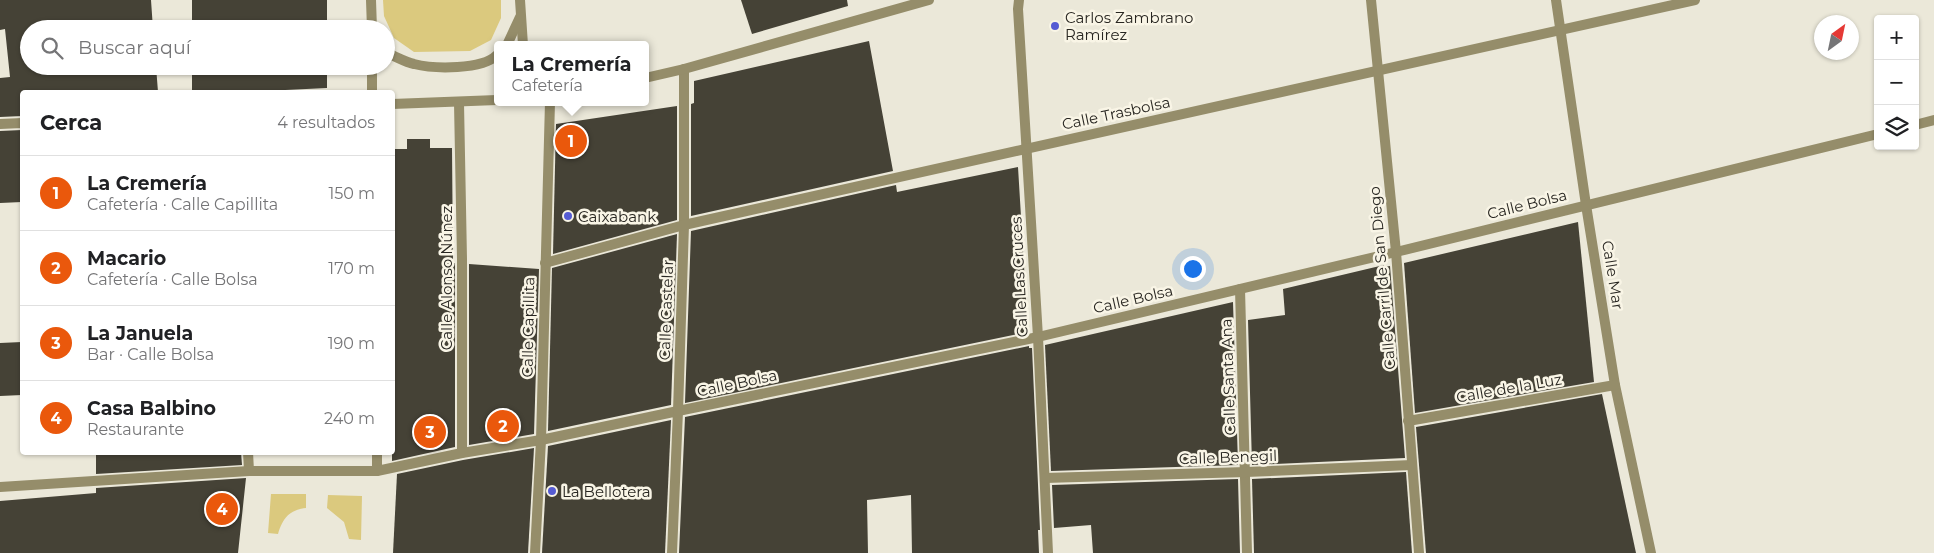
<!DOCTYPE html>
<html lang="es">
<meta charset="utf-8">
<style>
:root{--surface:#fff;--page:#f6f6f6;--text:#202124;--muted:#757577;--line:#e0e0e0;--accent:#ea580c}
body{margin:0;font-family:Montserrat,sans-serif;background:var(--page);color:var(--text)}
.controls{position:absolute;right:15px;top:15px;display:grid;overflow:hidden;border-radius:5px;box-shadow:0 1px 4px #0004}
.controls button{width:45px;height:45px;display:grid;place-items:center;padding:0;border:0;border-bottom:1px solid var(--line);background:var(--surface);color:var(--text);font:25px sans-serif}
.compass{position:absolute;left:1814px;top:15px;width:45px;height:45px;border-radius:50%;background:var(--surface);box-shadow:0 1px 4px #0004;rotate:33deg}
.you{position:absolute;left:1192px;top:268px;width:18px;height:18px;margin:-12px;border:4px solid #fff;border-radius:50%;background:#1a73e8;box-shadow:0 0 0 8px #1a73e833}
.badge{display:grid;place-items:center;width:32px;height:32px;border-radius:50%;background:var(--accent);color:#fff;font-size:16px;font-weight:700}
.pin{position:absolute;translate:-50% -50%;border:2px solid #fff;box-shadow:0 1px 5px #0006}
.popup{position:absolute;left:494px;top:41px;width:155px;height:65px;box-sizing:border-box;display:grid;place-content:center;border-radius:5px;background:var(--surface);filter:drop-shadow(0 1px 4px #0005);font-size:16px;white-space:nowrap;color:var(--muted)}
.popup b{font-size:19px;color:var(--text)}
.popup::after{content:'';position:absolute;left:50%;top:100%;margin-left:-10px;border:10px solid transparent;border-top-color:var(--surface)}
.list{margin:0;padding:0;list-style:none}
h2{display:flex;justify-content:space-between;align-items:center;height:65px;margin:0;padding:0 20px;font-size:21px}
h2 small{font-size:16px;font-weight:400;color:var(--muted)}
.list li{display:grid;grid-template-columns:32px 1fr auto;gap:15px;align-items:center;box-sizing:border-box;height:75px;padding:0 20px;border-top:1px solid var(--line)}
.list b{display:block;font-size:19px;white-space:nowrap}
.list p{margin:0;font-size:16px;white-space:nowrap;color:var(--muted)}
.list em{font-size:16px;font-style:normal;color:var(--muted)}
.icon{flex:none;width:28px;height:28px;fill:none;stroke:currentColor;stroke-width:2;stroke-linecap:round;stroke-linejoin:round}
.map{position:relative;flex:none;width:1934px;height:553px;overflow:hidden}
.search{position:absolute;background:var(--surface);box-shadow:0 1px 4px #0004;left:20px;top:20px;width:375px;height:55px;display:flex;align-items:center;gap:12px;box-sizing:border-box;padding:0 18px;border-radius:28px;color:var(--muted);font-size:19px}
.panel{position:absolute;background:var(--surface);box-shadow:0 1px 4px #0004;left:20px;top:90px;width:375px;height:365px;border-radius:5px}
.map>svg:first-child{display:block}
</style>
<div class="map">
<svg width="1934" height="553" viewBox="0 0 1934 553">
<rect width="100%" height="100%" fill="#ebe8d9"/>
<g fill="#dbc97e">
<polygon points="383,0 501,0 501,18 491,40 470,51 414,52 394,38 384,16"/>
<path d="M271,494h35v14c-17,2 -23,10 -28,26l-10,-1z"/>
<polygon points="328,495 362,496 361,540 349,539 344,522 327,508"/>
</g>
<g fill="#454236">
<polygon points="0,0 151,0 153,29 29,29 29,66 156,66 158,92 22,92 22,116 0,117 0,78 10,77 5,29 0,30"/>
<rect x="192" y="0" width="135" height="29"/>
<polygon points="741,0 847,0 848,6 752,34"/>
<polygon points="869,41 893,171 691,216 691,104 694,103 694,81"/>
<polygon points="192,66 327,66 327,88 246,92 192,92"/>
<polygon points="677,106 677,220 553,254 556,124"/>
<polygon points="22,130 22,202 0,203 0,131"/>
<polygon points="407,139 430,139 430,148 452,148 453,263 455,263 455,447 392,461 392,149 407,149"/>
<polygon points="1018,167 1028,332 685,403 691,231 896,185 897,192"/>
<polygon points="1578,222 1594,382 1415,413 1404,263"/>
<polygon points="677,234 671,405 548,431 552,268"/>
<polygon points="469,264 539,269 534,434 469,445"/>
<polygon points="1384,265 1384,267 1390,266 1405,458 1252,465 1248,320 1285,315 1283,289"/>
<polygon points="1233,302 1238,465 1051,471 1045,345"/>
<polygon points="22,342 22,395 0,396 0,343"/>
<polygon points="1029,346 1029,348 1032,348 1040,530 1038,530 1039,553 912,553 911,495 867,500 868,553 679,553 685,417"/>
<polygon points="1602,394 1636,553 1426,553 1416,427"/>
<polygon points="671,420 665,553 542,553 548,446"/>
<polygon points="534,448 528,553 393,553 397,474 463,460"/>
<polygon points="96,452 241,452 242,465 96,474"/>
<polygon points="1406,472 1412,553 1254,553 1252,479"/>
<polygon points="246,478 238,553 0,553 0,501 96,493 96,488"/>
<polygon points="1238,479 1240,553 1093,553 1091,525 1054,528 1052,485"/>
</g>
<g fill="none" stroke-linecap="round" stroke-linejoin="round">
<g stroke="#958d6a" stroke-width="10">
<polyline points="459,103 462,259 462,453"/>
<polyline points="248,452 249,471"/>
<polyline points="377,452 377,471"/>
<polyline points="0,487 249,471 377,471 462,453 541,440 678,411 672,553"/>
<polyline points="535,553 541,440 550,102"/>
</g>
<g stroke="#958d6a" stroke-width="10">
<polyline points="1019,0 1018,9 1038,337 1048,553"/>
<polyline points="1556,0 1586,205 1615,385 1651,553"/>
<polyline points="684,69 684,225 678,411 1038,337 1396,252 1878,134"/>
<polyline points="1915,125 1934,120"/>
<polyline points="545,263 684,225 1695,0"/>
<polyline points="1240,289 1247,553"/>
<polyline points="1408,421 1615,385"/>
<polyline points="1045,478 1246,472 1412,465"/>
</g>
<g stroke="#958d6a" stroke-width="10">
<polyline points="371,0 372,29"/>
<polyline points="520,0 523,45"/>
<polyline points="1371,0 1396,252 1419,553"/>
<polyline points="507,45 520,17"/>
<path d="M386,51l3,3c8,3 16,8 25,10 20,5 68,6 83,-9"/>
<polyline points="372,66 372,92"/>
<polyline points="645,78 684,69 929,0"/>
<polyline points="392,104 497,100"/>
<polyline points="0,124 22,123"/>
</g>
</g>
<g fill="#565cd3" stroke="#f9f5e6" stroke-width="2">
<circle cx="1055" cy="26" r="5"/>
<circle cx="568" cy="216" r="5"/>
<circle cx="552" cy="491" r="5"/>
</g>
<g text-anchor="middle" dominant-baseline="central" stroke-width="5" stroke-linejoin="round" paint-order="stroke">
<g font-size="15" fill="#282621" stroke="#f9f5e6" text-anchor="start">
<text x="1065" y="17">Carlos Zambrano<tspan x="1065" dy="17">Ramírez</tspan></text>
<text x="578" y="216">Caixabank</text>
<text x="562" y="491">La Bellotera</text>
</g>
<g font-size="15" fill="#282621" stroke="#f9f5e6">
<text transform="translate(1116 113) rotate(-12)">Calle Trasbolsa</text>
<text transform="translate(1527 204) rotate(-14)">Calle Bolsa</text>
<text transform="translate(1613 275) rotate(81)">Calle Mar</text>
<text transform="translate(1019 277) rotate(-93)">Calle Las Cruces</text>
<text transform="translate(446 278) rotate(-90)">Calle Alonso Núnez</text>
<text transform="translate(1382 278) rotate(-95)">Calle Carril de San Diego</text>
<text transform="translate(1133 299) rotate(-13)">Calle Bolsa</text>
<text transform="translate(666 310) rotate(-88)">Calle Castelar</text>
<text transform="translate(528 327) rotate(-89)">Calle Capillita</text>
<text transform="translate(1228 377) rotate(-92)">Calle Santa Ana</text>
<text transform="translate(737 383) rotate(-12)">Calle Bolsa</text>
<text transform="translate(1509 388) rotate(-10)">Calle de la Luz</text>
<text transform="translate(1228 457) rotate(-2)">Calle Benegil</text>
</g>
</g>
</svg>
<div class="controls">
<button>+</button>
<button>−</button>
<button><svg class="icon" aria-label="layers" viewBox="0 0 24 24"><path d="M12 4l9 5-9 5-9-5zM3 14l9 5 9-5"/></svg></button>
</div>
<svg class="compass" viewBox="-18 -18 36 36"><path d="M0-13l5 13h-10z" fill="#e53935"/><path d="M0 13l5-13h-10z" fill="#757577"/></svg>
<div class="you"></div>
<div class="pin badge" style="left:571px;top:141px">1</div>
<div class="popup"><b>La Cremería</b>Cafetería</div>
<div class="pin badge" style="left:503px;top:426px">2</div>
<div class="pin badge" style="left:430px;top:432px">3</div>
<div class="pin badge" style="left:222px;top:509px">4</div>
<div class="search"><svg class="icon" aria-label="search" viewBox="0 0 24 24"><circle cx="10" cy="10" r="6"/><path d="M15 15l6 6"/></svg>Buscar aquí</div>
<section class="panel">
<h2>Cerca<small>4 resultados</small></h2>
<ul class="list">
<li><span class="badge">1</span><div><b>La Cremería</b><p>Cafetería · Calle Capillita</p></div><em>150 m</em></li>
<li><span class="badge">2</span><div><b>Macario</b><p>Cafetería · Calle Bolsa</p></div><em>170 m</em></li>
<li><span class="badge">3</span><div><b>La Januela</b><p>Bar · Calle Bolsa</p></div><em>190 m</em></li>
<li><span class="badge">4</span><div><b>Casa Balbino</b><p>Restaurante</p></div><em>240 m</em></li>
</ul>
</section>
</div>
